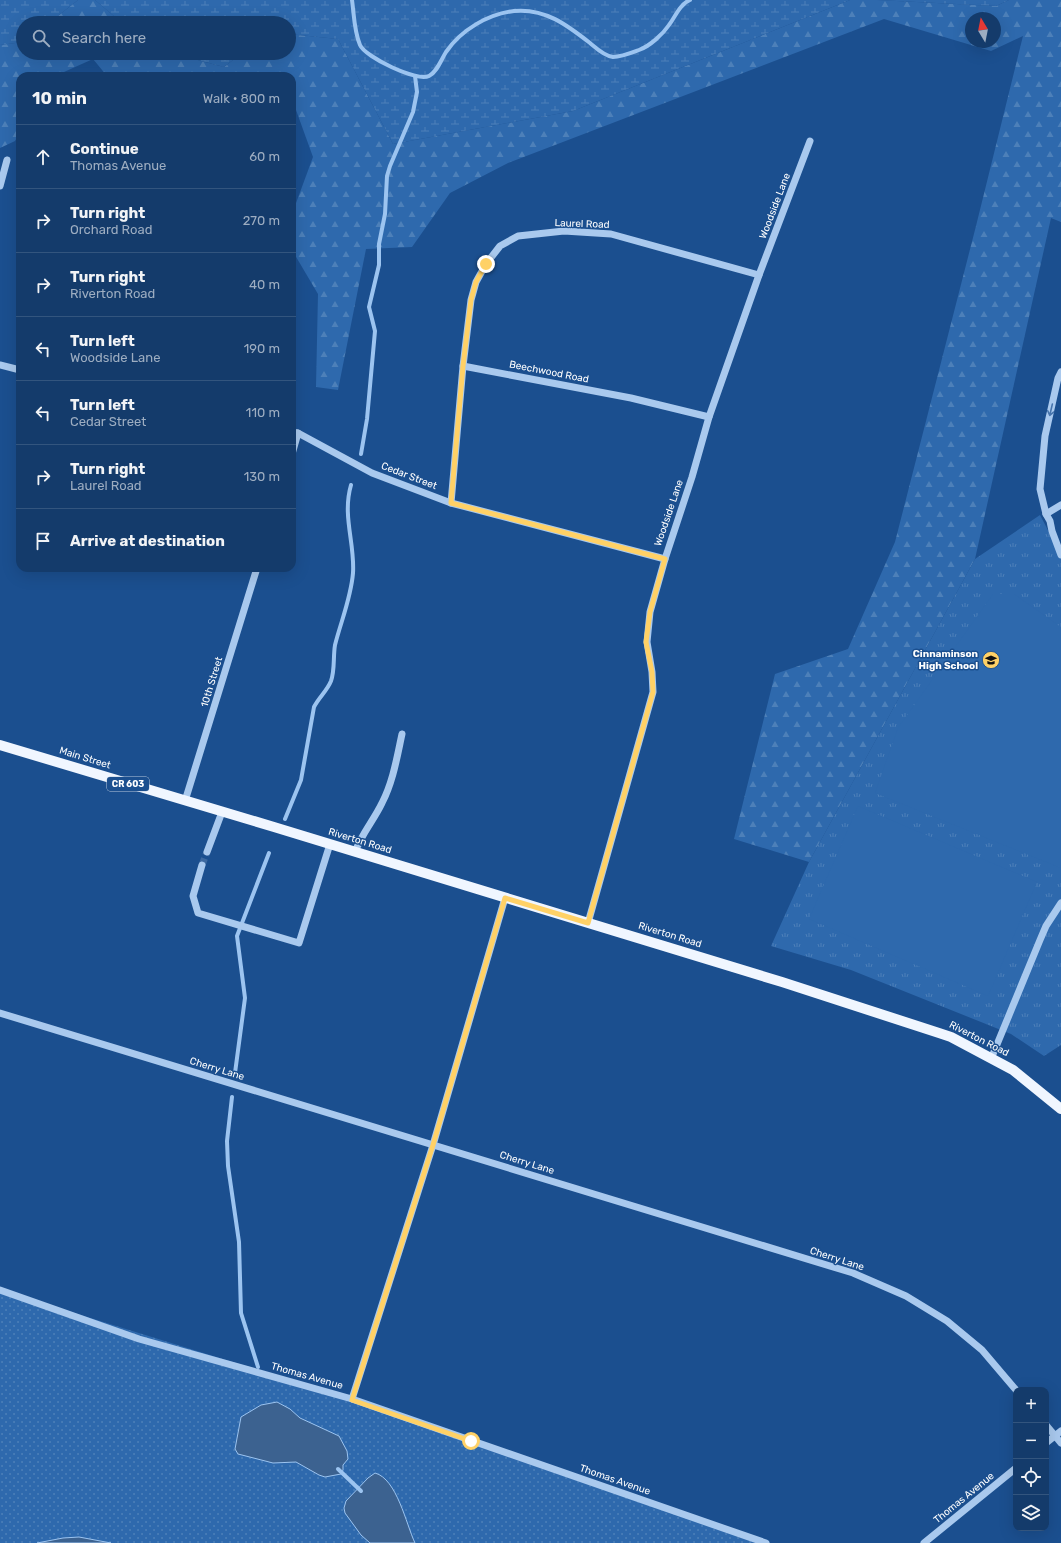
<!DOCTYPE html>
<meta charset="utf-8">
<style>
:root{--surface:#143b6b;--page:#214673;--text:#f1f3f6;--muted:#9dadc1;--line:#33557e}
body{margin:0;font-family:Rubik,sans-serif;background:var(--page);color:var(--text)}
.controls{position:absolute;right:12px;bottom:12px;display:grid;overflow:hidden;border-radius:8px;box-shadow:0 4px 16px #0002}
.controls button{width:36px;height:36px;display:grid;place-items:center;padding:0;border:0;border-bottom:1px solid var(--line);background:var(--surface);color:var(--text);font:20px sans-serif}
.compass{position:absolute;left:965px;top:12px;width:36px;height:36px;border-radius:50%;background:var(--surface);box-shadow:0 4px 16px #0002;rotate:350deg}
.stop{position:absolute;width:12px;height:12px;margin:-9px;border:3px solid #ffd166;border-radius:50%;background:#fff}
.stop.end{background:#ffd166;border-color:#fff;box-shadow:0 1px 4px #0008}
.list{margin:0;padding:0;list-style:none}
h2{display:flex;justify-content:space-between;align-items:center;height:52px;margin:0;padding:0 16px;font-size:17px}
h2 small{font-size:13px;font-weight:400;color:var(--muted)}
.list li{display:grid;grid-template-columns:26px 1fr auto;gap:12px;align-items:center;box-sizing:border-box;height:64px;padding:0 16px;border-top:1px solid var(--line)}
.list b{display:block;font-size:15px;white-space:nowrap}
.list p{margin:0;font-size:13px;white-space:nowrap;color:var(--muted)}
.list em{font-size:13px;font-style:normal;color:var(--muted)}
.icon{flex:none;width:22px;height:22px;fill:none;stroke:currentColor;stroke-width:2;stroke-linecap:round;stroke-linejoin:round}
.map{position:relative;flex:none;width:1061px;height:1543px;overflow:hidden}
.search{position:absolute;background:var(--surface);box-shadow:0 4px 16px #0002;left:16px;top:16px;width:280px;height:44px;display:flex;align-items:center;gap:10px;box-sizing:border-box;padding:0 14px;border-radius:22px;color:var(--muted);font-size:15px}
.panel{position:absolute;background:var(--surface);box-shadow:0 4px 16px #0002;left:16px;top:72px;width:280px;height:500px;border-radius:12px}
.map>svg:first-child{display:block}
</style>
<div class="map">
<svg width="1061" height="1543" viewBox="0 0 1061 1543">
<defs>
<pattern id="grass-dots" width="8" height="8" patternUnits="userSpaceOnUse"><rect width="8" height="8" fill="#2e69ad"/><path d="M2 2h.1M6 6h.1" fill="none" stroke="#4d80b9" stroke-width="1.8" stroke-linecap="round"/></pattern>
<pattern id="forest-firs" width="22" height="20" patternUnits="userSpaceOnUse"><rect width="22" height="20" fill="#2e69ad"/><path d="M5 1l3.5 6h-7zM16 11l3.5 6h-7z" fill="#4d80b9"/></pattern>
<pattern id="wetland-marsh" width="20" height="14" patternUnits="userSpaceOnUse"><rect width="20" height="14" fill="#2e69ad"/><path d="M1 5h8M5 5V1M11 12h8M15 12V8" fill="none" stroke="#4d80b9"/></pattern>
<pattern id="park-tufts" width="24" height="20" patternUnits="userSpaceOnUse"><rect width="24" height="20" fill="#2e69ad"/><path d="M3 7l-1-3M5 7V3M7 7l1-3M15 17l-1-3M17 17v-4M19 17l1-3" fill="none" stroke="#4d80b9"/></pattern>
</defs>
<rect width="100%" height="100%" fill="#1b4f8f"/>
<polygon fill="url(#grass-dots)" points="0,1290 352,1399 766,1543 0,1543"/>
<g fill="url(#forest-firs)" fill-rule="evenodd">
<polygon points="78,0 95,0 122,23 49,23"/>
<path d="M850,0h27l119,6 13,-6h52v222l-10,-4 -76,341 -166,303 -75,-23 41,-165 73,-25 47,-107 81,-316 47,-190 -32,15 -107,-32 -376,144 -58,30 -38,54 -46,2 -28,141 -22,-3 2,-93 -26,-44v-36l21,-57 -17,-47h-4v-34h-185l-14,-17 -38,17h-35v56l-5,9 -15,7v-103l23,-3v11h148l53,14 18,-14h47v-19l49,5 55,105 180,-33zM971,18h24v24h-24z"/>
</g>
<g fill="url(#wetland-marsh)">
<polygon points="0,0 78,0 49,23 23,23 23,42 0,45"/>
<polygon points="95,0 850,0 573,111 393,144 338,39 289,34 289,23 122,23"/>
<polygon points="877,0 1009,0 996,6"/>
<polygon points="171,53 242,53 224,67"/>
</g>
<polygon fill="url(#park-tufts)" points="1040,515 1061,555 1061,1045 1044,1056 1011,1034 851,970 771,946 809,862 975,559"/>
<g fill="#2e69ad">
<polygon points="993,594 1014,594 1061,627 1061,868 875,793 898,728"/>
<polygon points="858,806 1037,882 988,996 809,919"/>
</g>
<g fill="#3c6290" stroke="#9cc4f0">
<polygon points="277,1402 290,1409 300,1418 339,1436 347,1451 348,1459 343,1465 343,1470 341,1474 325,1477 319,1475 296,1462 273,1463 238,1454 235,1449 241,1417 261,1405"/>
<path d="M375,1473c22,6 31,51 40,70h-45l-9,-8 -16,-22 -1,-5 2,-7 22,-23z"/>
<polygon points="79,1537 111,1543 37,1543 63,1538"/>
</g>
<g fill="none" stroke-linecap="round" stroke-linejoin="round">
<g stroke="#9cc4f0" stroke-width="4">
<path d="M352,0c2,14 2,31 8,45 5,12 57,37 69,31 8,-4 12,-16 17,-24 15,-22 42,-38 68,-41 31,-3 53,14 76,32 6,5 14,13 23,14 8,0 18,-4 26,-7 11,-4 24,-16 30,-25 6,-8 11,-21 21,-25"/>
<polyline points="361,454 367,419 375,331 369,307 379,265 379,244 385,214 387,176 390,166 413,112 417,92 415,76"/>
<path d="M285,819l16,-39 13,-73c5,-10 13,-16 17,-26 4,-11 2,-24 4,-36 6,-24 16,-47 18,-72 2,-30 -11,-57 -2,-88"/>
<polyline points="235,1073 245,998 237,936 269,853"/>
<polyline points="232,1097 227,1141 228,1166 239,1242 241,1313 258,1367"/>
<polyline points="338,1469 361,1491"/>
</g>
<polyline stroke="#3d69a0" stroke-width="7" stroke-dasharray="7 3.5" stroke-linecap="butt" points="202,865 207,852"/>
<g stroke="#a9c9ee" stroke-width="7">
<polyline points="0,186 7,160"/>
<polyline points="0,365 20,370"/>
<polyline points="463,366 631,398 709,417"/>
<polyline points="1061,372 1058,378 1045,436 1040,489 1046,514 1050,521 1052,531 1061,555"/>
<polyline points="292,432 298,433 372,473 451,503 665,559"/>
<polyline points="292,454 298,433"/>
<polyline points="451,503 463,366 471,300 476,282 486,264 500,246 518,236 564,231 611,234 759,275"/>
<polyline points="1046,514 1061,505"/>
<polyline points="185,801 257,568"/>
<polyline points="207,852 222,812"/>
<path d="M355,852c7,-19 19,-32 27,-49 11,-21 15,-46 20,-69"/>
<polyline points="202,865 193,896 198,913 299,943 330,844"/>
<polyline points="588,923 653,692 652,672 647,642 650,612 665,559 692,477 709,417 759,275 810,141"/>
<polyline points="0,1013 853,1273 906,1296 947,1321 982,1350 1016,1390"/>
<polyline points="991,1059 1040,940 1046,926 1061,903"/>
<polyline points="0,1290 139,1339 352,1399 766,1543"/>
<polyline points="352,1399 433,1145 505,898"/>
<polyline points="1046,1425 1061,1443"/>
<polyline points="1046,1443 1061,1431"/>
<polyline points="924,1543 1016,1468"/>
</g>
<polyline stroke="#f0f6ff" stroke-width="10" points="0,745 274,827 782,982 939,1033 951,1037 1013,1070 1061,1109"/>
</g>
<defs><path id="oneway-shaft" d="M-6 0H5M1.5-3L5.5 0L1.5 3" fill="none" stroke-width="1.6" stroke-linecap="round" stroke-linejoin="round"/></defs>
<use stroke="#4674ac" href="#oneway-shaft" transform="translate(1051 410) rotate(103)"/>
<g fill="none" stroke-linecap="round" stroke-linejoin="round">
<polyline stroke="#ffd166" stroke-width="5" points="471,1441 352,1400 433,1145 505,898 588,923 653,692 652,672 646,642 650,612 665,559 451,503 463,366 471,300 476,282 486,264"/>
</g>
<defs>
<symbol id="school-disc" viewBox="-11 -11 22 22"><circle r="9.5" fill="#ffd166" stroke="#1b4f8f"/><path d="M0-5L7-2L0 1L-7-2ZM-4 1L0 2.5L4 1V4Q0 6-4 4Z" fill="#111"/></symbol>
</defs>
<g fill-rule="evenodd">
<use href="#school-disc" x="981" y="650" width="20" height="20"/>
</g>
<g text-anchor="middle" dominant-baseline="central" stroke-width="3" stroke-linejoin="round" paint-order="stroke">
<rect fill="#1b4f8f" stroke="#bbcadd" stroke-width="1" x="107" y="777" width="42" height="14" rx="3"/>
<g font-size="9" font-weight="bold" fill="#fff">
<text x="128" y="784">CR 603</text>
</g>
<g font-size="10" fill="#fff" stroke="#1b4f8f">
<text transform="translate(775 206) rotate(-69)">Woodside Lane</text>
<text transform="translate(582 224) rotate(2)">Laurel Road</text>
<text transform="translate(549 372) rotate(11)">Beechwood Road</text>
<text transform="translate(409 476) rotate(21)">Cedar Street</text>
<text transform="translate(669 513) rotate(-71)">Woodside Lane</text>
<text transform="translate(212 682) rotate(-73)">10th Street</text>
<text transform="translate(85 758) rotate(17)">Main Street</text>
<text transform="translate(360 841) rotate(17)">Riverton Road</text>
<text transform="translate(670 935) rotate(17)">Riverton Road</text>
<text transform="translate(979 1039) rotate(27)">Riverton Road</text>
<text transform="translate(217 1069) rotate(17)">Cherry Lane</text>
<text transform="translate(527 1163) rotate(17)">Cherry Lane</text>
<text transform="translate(837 1259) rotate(18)">Cherry Lane</text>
<text transform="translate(307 1376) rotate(16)">Thomas Avenue</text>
<text transform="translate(615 1480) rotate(19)">Thomas Avenue</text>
<text transform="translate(964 1498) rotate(-39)">Thomas Avenue</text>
</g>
<g font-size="10" font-weight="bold" fill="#fff" stroke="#1b4f8f" text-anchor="end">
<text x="978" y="654">Cinnaminson<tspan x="978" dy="12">High School</tspan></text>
</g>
</g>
</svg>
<div class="controls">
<button>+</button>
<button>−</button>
<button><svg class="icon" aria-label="locate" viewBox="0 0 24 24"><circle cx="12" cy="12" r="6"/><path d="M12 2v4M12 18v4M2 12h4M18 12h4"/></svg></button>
<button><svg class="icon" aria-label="layers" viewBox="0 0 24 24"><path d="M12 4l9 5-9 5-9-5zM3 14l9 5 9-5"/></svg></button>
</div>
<svg class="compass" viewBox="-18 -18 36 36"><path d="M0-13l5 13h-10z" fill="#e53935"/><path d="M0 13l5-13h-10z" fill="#9dadc1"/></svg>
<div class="stop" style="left:471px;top:1441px"></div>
<div class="stop end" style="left:486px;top:264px"></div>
<div class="search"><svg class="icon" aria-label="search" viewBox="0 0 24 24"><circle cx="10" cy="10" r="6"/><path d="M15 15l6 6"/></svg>Search here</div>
<section class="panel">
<h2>10 min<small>Walk · 800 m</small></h2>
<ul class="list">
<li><svg class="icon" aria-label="ahead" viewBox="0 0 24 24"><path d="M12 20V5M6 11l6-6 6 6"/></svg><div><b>Continue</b><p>Thomas Avenue</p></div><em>60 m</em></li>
<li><svg class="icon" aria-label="right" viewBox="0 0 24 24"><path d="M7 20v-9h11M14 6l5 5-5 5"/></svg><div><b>Turn right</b><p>Orchard Road</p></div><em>270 m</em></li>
<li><svg class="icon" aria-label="right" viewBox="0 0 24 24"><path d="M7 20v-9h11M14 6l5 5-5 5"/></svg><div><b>Turn right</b><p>Riverton Road</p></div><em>40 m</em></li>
<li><svg class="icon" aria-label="left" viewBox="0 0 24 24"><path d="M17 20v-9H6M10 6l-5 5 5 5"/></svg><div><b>Turn left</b><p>Woodside Lane</p></div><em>190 m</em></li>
<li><svg class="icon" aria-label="left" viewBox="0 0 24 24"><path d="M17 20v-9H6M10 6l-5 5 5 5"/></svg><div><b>Turn left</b><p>Cedar Street</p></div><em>110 m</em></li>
<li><svg class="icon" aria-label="right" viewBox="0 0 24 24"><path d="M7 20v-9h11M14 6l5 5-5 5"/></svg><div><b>Turn right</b><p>Laurel Road</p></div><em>130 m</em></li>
<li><svg class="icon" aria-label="arrive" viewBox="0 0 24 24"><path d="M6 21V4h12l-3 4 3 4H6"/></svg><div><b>Arrive at destination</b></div></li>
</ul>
</section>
</div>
